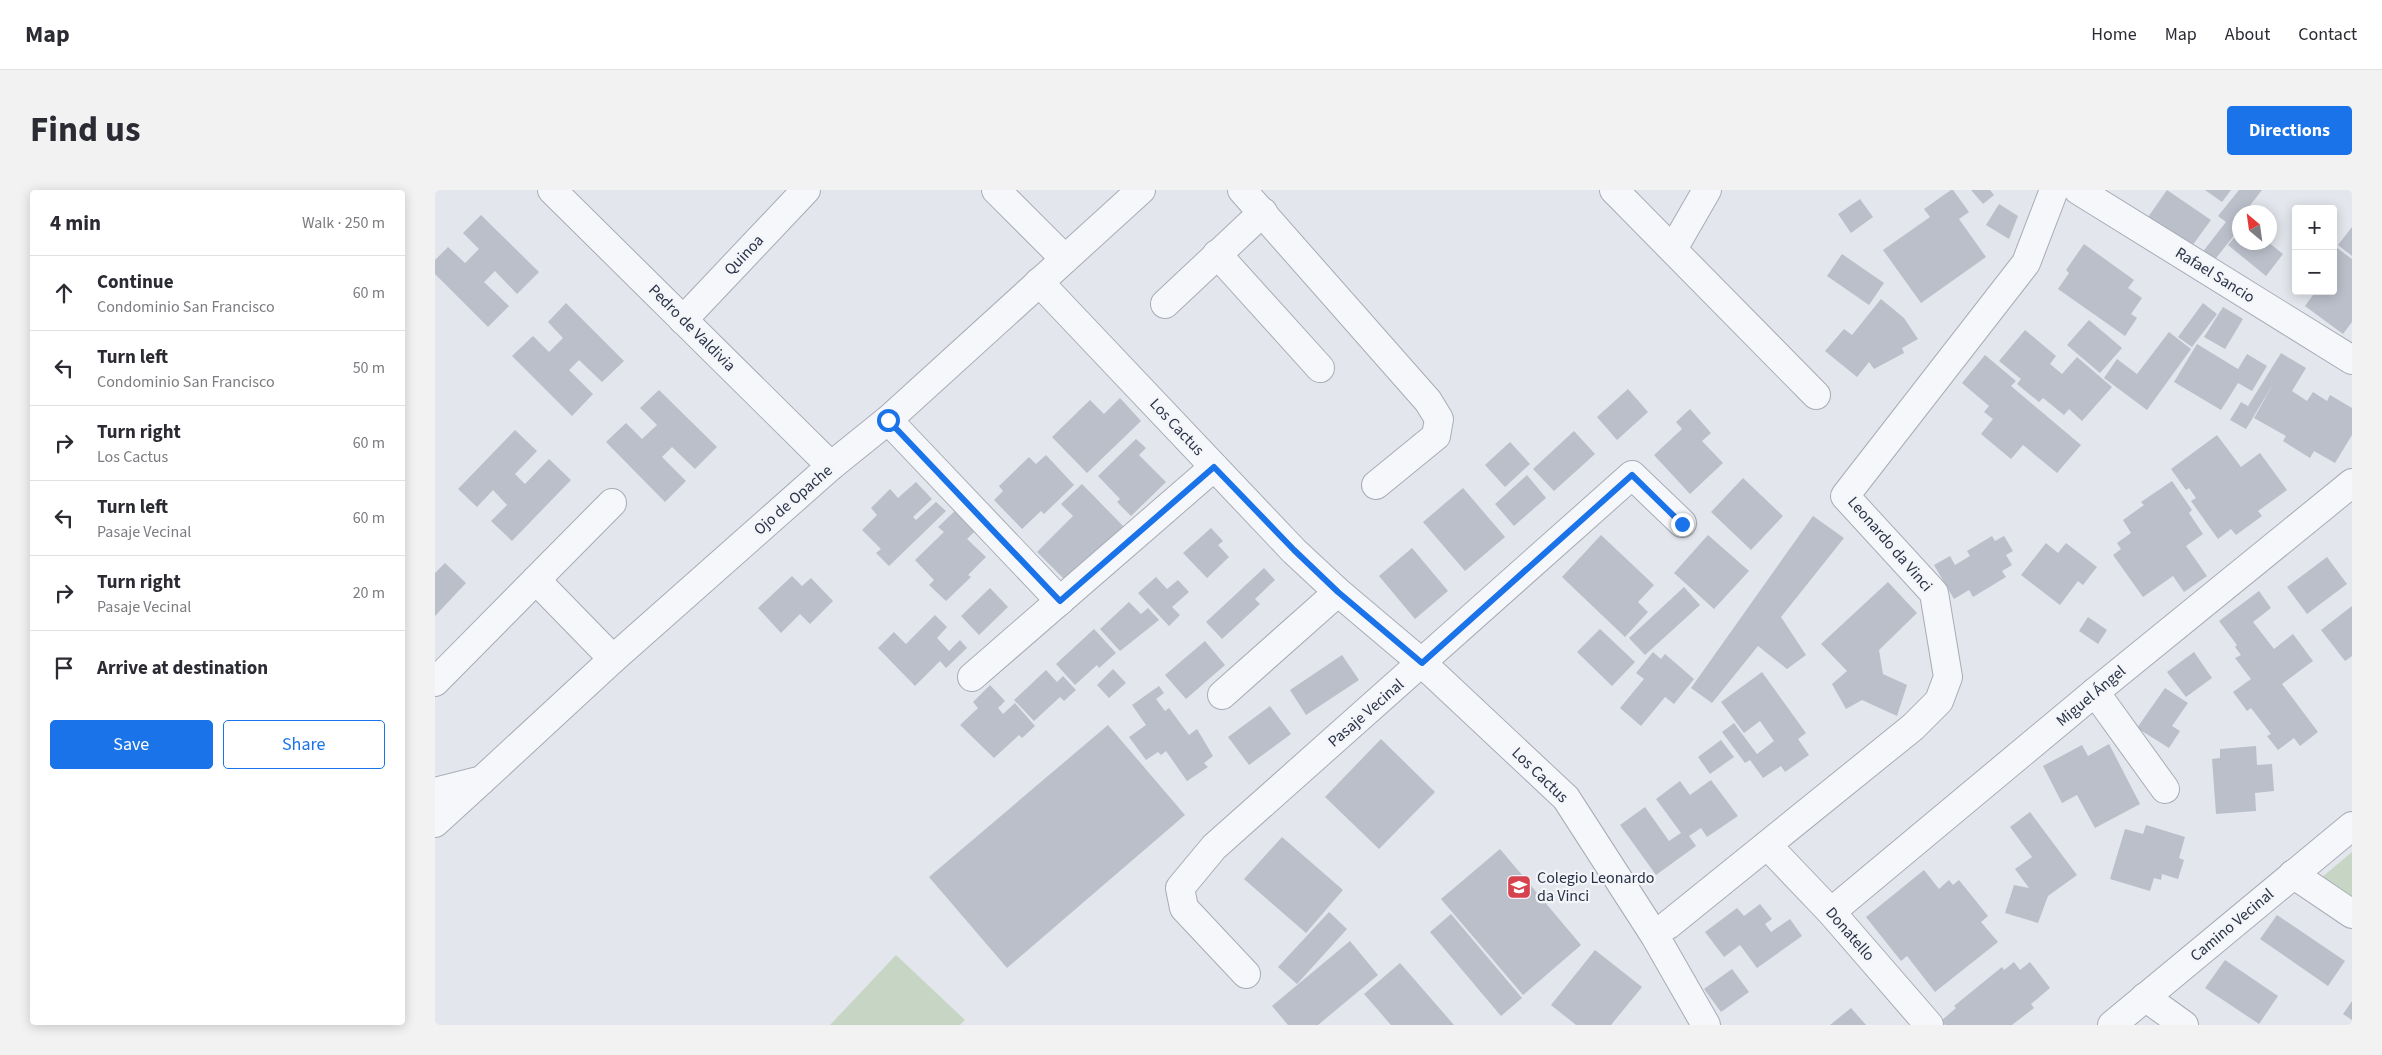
<!DOCTYPE html>
<meta charset="utf-8">
<style>
:root{--surface:#fff;--page:#f2f2f3;--text:#2b2b33;--muted:#7c7c81;--line:#e1e1e2;--accent:#1a73e8}
body{margin:0;font-family:"Source Sans 3",sans-serif;background:var(--page);color:var(--text)}
.controls{position:absolute;right:15px;top:15px;display:grid;overflow:hidden;border-radius:5px;box-shadow:0 2px 12px #0003}
.controls button{width:45px;height:45px;display:grid;place-items:center;padding:0;border:0;border-bottom:1px solid var(--line);background:var(--surface);color:var(--text);font:25px sans-serif}
.compass{position:absolute;left:1797px;top:15px;width:45px;height:45px;border-radius:50%;background:var(--surface);box-shadow:0 2px 12px #0003;rotate:331deg}
.stop{position:absolute;width:15px;height:15px;margin:-11px;border:4px solid #1a73e8;border-radius:50%;background:#fff}
.stop.end{background:#1a73e8;border-color:#fff;box-shadow:0 1px 5px #0008}
.list{margin:0;padding:0;list-style:none}
h2{display:flex;justify-content:space-between;align-items:center;height:65px;margin:0;padding:0 20px;font-size:21px}
h2 small{font-size:16px;font-weight:400;color:var(--muted)}
.list li{display:grid;grid-template-columns:32px 1fr auto;gap:15px;align-items:center;box-sizing:border-box;height:75px;padding:0 20px;border-top:1px solid var(--line)}
.list b{display:block;font-size:19px;white-space:nowrap}
.list p{margin:0;font-size:16px;white-space:nowrap;color:var(--muted)}
.list em{font-size:16px;font-style:normal;color:var(--muted)}
.actions{display:flex;gap:10px;padding:15px 20px}
.actions a{flex:1;padding:11px 0;border:1px solid var(--accent);border-radius:5px;text-align:center;font-size:18px;color:var(--accent)}
.actions .main{background:var(--accent);color:#fff}
.icon{flex:none;width:28px;height:28px;fill:none;stroke:currentColor;stroke-width:2;stroke-linecap:round;stroke-linejoin:round}
.map{position:relative;flex:none;width:1917px;height:835px;overflow:hidden;border-radius:5px}
header{display:flex;align-items:center;gap:30px;box-sizing:border-box;height:70px;padding:0 25px;background:var(--surface);border-bottom:1px solid var(--line)}
header strong{font-size:24px}
nav{display:flex;gap:28px;margin-inline-start:auto;font-size:18px}
.intro{display:flex;align-items:center;justify-content:space-between;box-sizing:border-box;height:120px;padding:0 30px}
h1{margin:0;font-size:35px}
.button{padding:12px 22px;border-radius:5px;background:var(--accent);color:#fff;font-size:18px;font-weight:700}
main{display:flex;gap:30px;padding:0 30px}
aside{flex:1;background:var(--surface);border-radius:5px;box-shadow:0 2px 12px #0003}
.map>svg:first-child{display:block}
</style>
<header>
<strong>Map</strong>
<nav><a>Home</a><a>Map</a><a>About</a><a>Contact</a></nav>
</header>
<div class="intro"><h1>Find us</h1><a class="button">Directions</a></div>
<main>
<aside>
<h2>4 min<small>Walk · 250 m</small></h2>
<ul class="list">
<li><svg class="icon" aria-label="ahead" viewBox="0 0 24 24"><path d="M12 20V5M6 11l6-6 6 6"/></svg><div><b>Continue</b><p>Condominio San Francisco</p></div><em>60 m</em></li>
<li><svg class="icon" aria-label="left" viewBox="0 0 24 24"><path d="M17 20v-9H6M10 6l-5 5 5 5"/></svg><div><b>Turn left</b><p>Condominio San Francisco</p></div><em>50 m</em></li>
<li><svg class="icon" aria-label="right" viewBox="0 0 24 24"><path d="M7 20v-9h11M14 6l5 5-5 5"/></svg><div><b>Turn right</b><p>Los Cactus</p></div><em>60 m</em></li>
<li><svg class="icon" aria-label="left" viewBox="0 0 24 24"><path d="M17 20v-9H6M10 6l-5 5 5 5"/></svg><div><b>Turn left</b><p>Pasaje Vecinal</p></div><em>60 m</em></li>
<li><svg class="icon" aria-label="right" viewBox="0 0 24 24"><path d="M7 20v-9h11M14 6l5 5-5 5"/></svg><div><b>Turn right</b><p>Pasaje Vecinal</p></div><em>20 m</em></li>
<li><svg class="icon" aria-label="arrive" viewBox="0 0 24 24"><path d="M6 21V4h12l-3 4 3 4H6"/></svg><div><b>Arrive at destination</b></div></li>
</ul>
<div class="actions"><a class="main">Save</a><a>Share</a></div>
</aside>
<div class="map">
<svg width="1917" height="835" viewBox="0 0 1917 835">
<rect width="100%" height="100%" fill="#e3e6ec"/>
<g fill="#c7d6c4">
<polygon points="1917,662 1917,708 1886,688"/>
<polygon points="461,765 530,830 525,835 395,835"/>
</g>
<g fill="#babfca">
<polygon points="1516,0 1518,0 1534,22 1524,29 1551,67 1486,113 1448,60 1495,27 1489,19"/>
<polygon points="1536,0 1555,0 1559,5 1548,14"/>
<polygon points="1732,0 1776,30 1754,60 1711,30"/>
<polygon points="1770,0 1796,0 1787,12"/>
<polygon points="1804,0 1827,0 1813,18 1818,22 1804,22 1804,39 1778,72 1766,64 1791,32 1783,26"/>
<polygon points="1425,9 1438,27 1416,43 1403,24"/>
<polygon points="1564,14 1583,26 1574,49 1551,35"/>
<polygon points="46,25 104,82 82,104 60,81 49,92 74,116 53,137 0,84 0,70 13,57 30,73 44,59 28,43"/>
<polygon points="1917,37 1917,66 1903,55"/>
<polygon points="1804,42 1804,52 1833,52 1848,64 1831,86 1793,55"/>
<polygon points="1649,54 1699,90 1693,98 1707,108 1696,124 1702,128 1690,146 1623,99 1634,83 1631,80"/>
<polygon points="1898,55 1917,69 1917,132 1908,144 1870,116 1878,105 1873,101 1898,101"/>
<polygon points="1407,64 1449,93 1434,115 1392,86"/>
<polygon points="1446,109 1469,128 1483,149 1467,158 1469,163 1439,179 1434,172 1422,187 1390,161 1409,139 1417,145"/>
<polygon points="131,113 189,171 167,192 144,170 134,180 158,204 137,226 77,166 98,146 114,162 128,148 113,132"/>
<polygon points="1768,113 1782,124 1757,157 1743,147"/>
<polygon points="1788,117 1808,129 1790,159 1769,147"/>
<polygon points="1654,130 1687,158 1665,183 1632,155"/>
<polygon points="1590,140 1621,166 1615,174 1627,184 1642,167 1677,197 1647,231 1634,219 1629,225 1608,208 1604,212 1582,194 1586,189 1564,171"/>
<polygon points="1734,142 1756,159 1712,220 1669,188 1682,169 1702,184"/>
<polygon points="1762,154 1803,179 1812,164 1832,176 1817,201 1803,193 1786,220 1739,192"/>
<polygon points="1846,163 1871,178 1857,201 1872,211 1878,202 1892,211 1895,205 1917,218 1917,245 1900,273 1879,261 1875,268 1848,251 1851,246 1819,228 1840,191 1811,239 1795,230 1806,212 1813,216"/>
<polygon points="1550,165 1581,191 1576,196 1646,255 1622,283 1588,255 1576,269 1546,244 1558,229 1549,222 1554,216 1527,193"/>
<polygon points="1193,199 1213,222 1182,250 1162,227"/>
<polygon points="224,200 282,257 260,279 237,257 227,267 251,291 230,312 171,252 191,233 207,249 222,235 205,218"/>
<polygon points="685,208 706,231 652,283 617,247 655,210 669,224"/>
<polygon points="1255,219 1276,243 1267,251 1288,273 1255,304 1219,265 1247,239 1241,232"/>
<polygon points="80,240 102,261 80,284 90,294 114,269 136,290 77,351 56,331 72,315 58,300 42,317 23,299"/>
<polygon points="1139,241 1160,264 1119,301 1098,279"/>
<polygon points="1782,245 1806,277 1825,263 1852,300 1823,321 1827,326 1801,345 1796,339 1783,349 1756,311 1761,308 1754,298 1751,300 1736,279"/>
<polygon points="701,249 711,258 704,265 731,292 696,326 682,312 685,309 663,286"/>
<polygon points="1075,252 1095,274 1070,297 1050,275"/>
<polygon points="611,265 639,295 609,324 606,321 587,339 559,310 568,301 564,296 594,267 601,274"/>
<polygon points="1092,285 1111,308 1079,336 1060,314"/>
<polygon points="1308,288 1348,326 1316,360 1276,322"/>
<polygon points="1737,291 1757,320 1754,323 1768,344 1751,356 1772,386 1749,402 1738,386 1708,407 1678,365 1686,359 1682,353 1696,343 1688,330 1709,315 1706,312"/>
<polygon points="481,292 497,309 478,327 481,330 501,312 511,321 454,376 441,363 446,359 427,340 442,325 436,318 455,299 463,308"/>
<polygon points="647,294 689,337 632,392 602,362 638,326 626,314"/>
<polygon points="1028,298 1070,347 1030,381 988,332"/>
<polygon points="522,319 541,340 532,349 551,367 533,385 536,387 511,411 494,395 499,390 480,370 509,342 503,337"/>
<polygon points="1378,326 1409,348 1346,427 1371,465 1352,479 1323,456 1277,513 1256,498"/>
<polygon points="776,338 788,351 783,355 794,367 772,388 748,363"/>
<polygon points="1166,345 1219,395 1203,412 1213,422 1190,447 1127,387"/>
<polygon points="1273,345 1314,381 1279,419 1239,383"/>
<polygon points="1557,346 1560,351 1569,346 1578,361 1571,365 1577,375 1567,381 1571,387 1538,407 1534,400 1519,409 1499,375 1515,366 1520,375 1535,366 1532,361"/>
<polygon points="1611,353 1623,363 1631,353 1662,377 1648,395 1643,391 1625,415 1586,385"/>
<polygon points="977,358 1013,401 980,429 944,386"/>
<polygon points="1892,367 1912,394 1872,424 1852,397"/>
<polygon points="10,373 31,393 0,426 0,383"/>
<polygon points="829,378 840,390 820,409 825,414 787,449 771,432"/>
<polygon points="357,386 367,396 376,388 398,411 375,434 365,424 346,443 323,418"/>
<polygon points="721,387 732,399 743,390 754,402 737,417 745,425 734,436 703,403"/>
<polygon points="1453,392 1482,423 1444,460 1448,484 1472,495 1462,526 1427,510 1411,519 1397,494 1412,481 1386,454"/>
<polygon points="1249,397 1265,415 1210,465 1194,448"/>
<polygon points="555,398 573,417 544,445 526,426"/>
<polygon points="1824,401 1836,418 1818,432 1839,459 1858,444 1878,471 1847,494 1883,542 1865,556 1859,548 1843,560 1832,546 1836,544 1816,518 1812,521 1798,502 1816,489 1800,468 1806,465 1800,457 1802,455 1784,431"/>
<polygon points="694,412 706,424 713,418 724,430 685,461 665,439"/>
<polygon points="1917,416 1917,466 1910,471 1886,440"/>
<polygon points="500,425 512,437 502,448 514,461 525,450 532,458 511,478 505,471 480,496 443,458 459,442 471,454"/>
<polygon points="1653,427 1672,440 1663,454 1644,441"/>
<polygon points="659,439 681,463 664,478 662,475 640,495 621,474"/>
<polygon points="1165,439 1200,472 1177,496 1142,462"/>
<polygon points="770,451 790,475 751,509 730,485"/>
<polygon points="1218,462 1226,469 1230,464 1259,489 1239,514 1230,507 1206,536 1185,518 1209,489 1201,483"/>
<polygon points="1759,462 1777,488 1751,507 1732,482"/>
<polygon points="907,465 924,490 871,525 855,500"/>
<polygon points="678,479 691,493 674,508 662,495"/>
<polygon points="611,480 622,492 628,486 641,500 629,511 625,507 599,531 579,510"/>
<polygon points="1327,482 1371,543 1363,549 1374,565 1350,582 1346,576 1328,588 1315,570 1310,573 1287,542 1299,533 1322,564 1339,551 1325,531 1309,543 1286,512"/>
<polygon points="555,495 570,511 563,518 568,524 580,513 600,536 587,548 584,545 559,568 525,535 543,518 538,512"/>
<polygon points="724,496 729,503 721,509 730,521 734,518 754,545 762,539 778,566 769,573 773,577 752,591 731,561 726,565 723,562 711,570 694,547 711,535 697,515"/>
<polygon points="1730,498 1753,513 1737,536 1745,541 1734,558 1702,538"/>
<polygon points="835,516 856,544 814,575 793,547"/>
<polygon points="673,535 750,625 572,778 494,687"/>
<polygon points="946,549 1000,602 944,659 890,607"/>
<polygon points="1286,550 1299,567 1275,584 1263,567"/>
<polygon points="1674,554 1705,614 1660,638 1642,605 1627,613 1608,576 1647,555 1653,566"/>
<polygon points="1821,556 1822,575 1837,574 1839,601 1820,603 1821,621 1781,624 1777,569 1785,568 1785,559"/>
<polygon points="1276,590 1303,626 1272,647 1266,638 1254,646 1261,656 1221,685 1185,635 1210,617 1234,651 1246,643 1221,609 1245,591 1255,605"/>
<polygon points="1595,622 1642,685 1613,706 1603,733 1570,723 1579,695 1594,698 1580,679 1597,667 1575,637"/>
<polygon points="1711,635 1750,647 1744,668 1749,670 1743,689 1727,684 1726,690 1719,688 1715,701 1675,689 1690,639 1708,644"/>
<polygon points="847,647 908,700 871,743 809,689"/>
<polygon points="1065,659 1146,755 1088,805 1006,709"/>
<polygon points="1489,680 1504,699 1514,690 1518,695 1524,690 1553,726 1546,732 1563,752 1500,802 1472,766 1466,771 1431,727"/>
<polygon points="1325,714 1337,729 1330,734 1336,742 1355,729 1367,746 1322,778 1305,755 1289,767 1270,742 1302,718 1309,726"/>
<polygon points="894,722 912,739 862,794 843,777"/>
<polygon points="1016,724 1087,808 1066,826 995,742"/>
<polygon points="1842,725 1910,771 1893,796 1825,749"/>
<polygon points="915,751 943,785 883,835 853,835 837,816"/>
<polygon points="1160,760 1207,797 1176,835 1141,835 1116,815"/>
<polygon points="1790,770 1843,806 1824,834 1770,798"/>
<polygon points="1579,772 1585,780 1595,772 1615,798 1596,814 1599,818 1577,835 1510,835 1506,831 1521,818 1519,816 1567,777 1569,780"/>
<polygon points="965,773 1019,835 956,835 929,804"/>
<polygon points="1297,779 1314,802 1286,822 1269,799"/>
<polygon points="1917,811 1917,830 1908,824"/>
<polygon points="1416,818 1431,835 1395,835"/>
</g>
<g fill="none" stroke-linecap="round" stroke-linejoin="round">
<defs>
<g id="minor">
<polyline points="117,0 396,276"/>
<polyline points="561,0 630,69"/>
<polyline points="807,0 993,211 1004,229 1001,246 941,295"/>
<polyline points="1179,0 1381,205"/>
<polyline points="1643,0 1917,170"/>
<polyline points="1238,59 1272,0"/>
<polyline points="782,64 885,178"/>
<polyline points="604,92 859,361 903,402 987,473 1131,608 1220,746 1271,835"/>
<polyline points="730,114 828,22"/>
<polyline points="248,130 371,0"/>
<polyline points="453,230 625,411"/>
<polyline points="101,390 178,469"/>
<polyline points="537,487 779,277"/>
<polyline points="0,492 177,313"/>
<polyline points="1660,502 1730,599"/>
<polyline points="787,505 903,402"/>
<polyline points="0,602 47,590 178,469 396,276 453,230 706,0"/>
<polyline points="0,633 46,591"/>
<polyline points="1333,656 1396,722 1494,835"/>
<polyline points="1858,684 1917,724"/>
<polyline points="1396,722 1660,502 1917,293"/>
<polyline points="1233,735 1478,537 1504,511 1513,487 1499,403 1410,306 1591,73 1619,0"/>
<polyline points="811,784 749,718 745,698 779,657 1197,285 1247,333"/>
<polyline points="1710,807 1749,835"/>
<polyline points="1677,835 1917,636"/>
</g>
</defs>
<use href="#minor" stroke="#a7acb7" stroke-width="30"/>
<use href="#minor" stroke="#f6f7fa" stroke-width="28"/>
</g>
<g fill="none" stroke-linecap="round" stroke-linejoin="round">
<polyline stroke="#1a73e8" stroke-width="6" points="453,230 625,411 779,277 859,360 903,402 987,473 1197,285 1247,334"/>
</g>
<defs>
<symbol id="school-square" viewBox="-11 -11 22 22"><rect x="-9" y="-9" width="18" height="18" rx="4" fill="#d7424f" stroke="#f3f5f9"/><path d="M0-5L7-2L0 1L-7-2ZM-4 1L0 2.5L4 1V4Q0 6-4 4Z" fill="#fff"/></symbol>
</defs>
<g fill-rule="evenodd">
<use href="#school-square" x="1070" y="683" width="28" height="28"/>
</g>
<g text-anchor="middle" dominant-baseline="central" stroke-width="4.5" stroke-linejoin="round" paint-order="stroke">
<g font-size="16" fill="#293246" stroke="#f3f5f9">
<text transform="translate(309 65) rotate(-46)">Quinoa</text>
<text transform="translate(1780 85) rotate(32)">Rafael Sancio</text>
<text transform="translate(257 138) rotate(45)">Pedro de Valdivia</text>
<text transform="translate(742 237) rotate(47)">Los Cactus</text>
<text transform="translate(358 310) rotate(-41)">Ojo de Opache</text>
<text transform="translate(1455 354) rotate(49)">Leonardo da Vinci</text>
<text transform="translate(1656 506) rotate(-40)">Miguel Ángel</text>
<text transform="translate(931 523) rotate(-41)">Pasaje Vecinal</text>
<text transform="translate(1105 585) rotate(44)">Los Cactus</text>
<text transform="translate(1797 735) rotate(-40)">Camino Vecinal</text>
<text transform="translate(1415 744) rotate(49)">Donatello</text>
</g>
<g font-size="16" fill="#293246" stroke="#f3f5f9" text-anchor="start">
<text x="1102" y="688">Colegio Leonardo<tspan x="1102" dy="18">da Vinci</tspan></text>
</g>
</g>
</svg>
<div class="controls">
<button>+</button>
<button>−</button>
</div>
<svg class="compass" viewBox="-18 -18 36 36"><path d="M0-13l5 13h-10z" fill="#e53935"/><path d="M0 13l5-13h-10z" fill="#7c7c81"/></svg>
<div class="stop" style="left:453px;top:230px"></div>
<div class="stop end" style="left:1247px;top:334px"></div>
</div>
</main>
